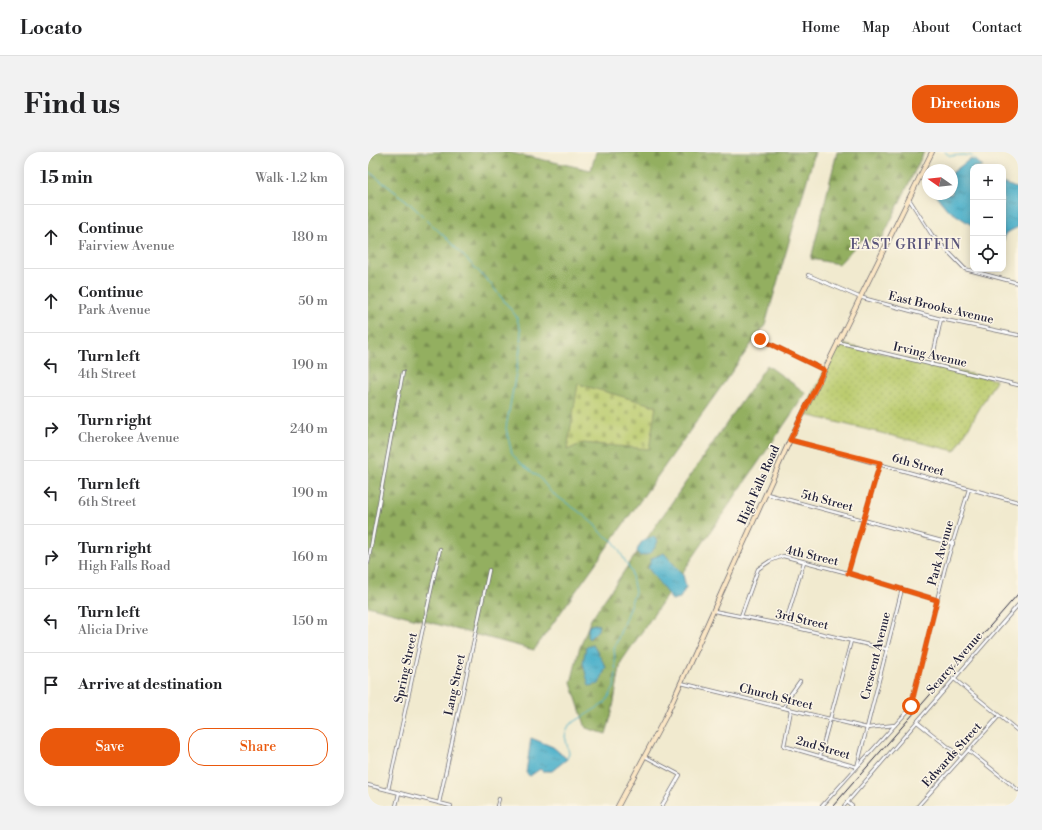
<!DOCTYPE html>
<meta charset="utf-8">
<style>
:root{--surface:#fff;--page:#f2f2f2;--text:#202124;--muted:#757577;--line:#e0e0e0;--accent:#ea580c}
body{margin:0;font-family:"Libre Bodoni",serif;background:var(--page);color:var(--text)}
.controls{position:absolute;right:12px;top:12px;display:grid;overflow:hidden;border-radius:8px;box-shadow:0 2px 10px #0003}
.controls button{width:36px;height:36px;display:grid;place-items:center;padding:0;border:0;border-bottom:1px solid var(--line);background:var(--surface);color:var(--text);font:20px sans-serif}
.compass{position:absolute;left:554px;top:12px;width:36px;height:36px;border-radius:50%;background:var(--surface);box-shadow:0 2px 10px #0003;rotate:284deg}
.stop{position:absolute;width:12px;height:12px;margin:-9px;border:3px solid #ea580c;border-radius:50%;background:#fff}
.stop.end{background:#ea580c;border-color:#fff;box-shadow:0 1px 4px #0008}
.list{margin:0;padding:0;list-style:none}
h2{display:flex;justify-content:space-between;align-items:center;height:52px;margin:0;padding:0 16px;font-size:17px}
h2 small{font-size:13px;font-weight:400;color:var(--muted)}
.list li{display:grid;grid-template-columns:26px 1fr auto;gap:12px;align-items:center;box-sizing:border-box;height:64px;padding:0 16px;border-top:1px solid var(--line)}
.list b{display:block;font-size:15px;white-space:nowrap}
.list p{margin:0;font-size:13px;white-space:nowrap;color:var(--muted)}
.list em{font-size:13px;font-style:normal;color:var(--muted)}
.actions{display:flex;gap:8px;padding:12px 16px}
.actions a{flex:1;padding:9px 0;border:1px solid var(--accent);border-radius:16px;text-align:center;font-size:14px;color:var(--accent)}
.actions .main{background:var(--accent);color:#fff}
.icon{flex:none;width:22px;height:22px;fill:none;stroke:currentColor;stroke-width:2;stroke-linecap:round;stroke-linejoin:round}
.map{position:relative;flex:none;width:650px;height:654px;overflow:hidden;border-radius:16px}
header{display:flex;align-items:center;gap:24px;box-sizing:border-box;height:56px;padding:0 20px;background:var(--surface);border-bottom:1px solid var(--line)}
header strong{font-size:19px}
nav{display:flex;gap:22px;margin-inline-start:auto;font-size:14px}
.intro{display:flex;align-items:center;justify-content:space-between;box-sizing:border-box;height:96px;padding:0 24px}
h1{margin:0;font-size:28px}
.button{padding:10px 18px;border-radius:16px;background:var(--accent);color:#fff;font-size:14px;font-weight:700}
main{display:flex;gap:24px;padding:0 24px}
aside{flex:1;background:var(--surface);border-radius:16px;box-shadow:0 2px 10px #0003}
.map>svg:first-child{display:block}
</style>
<header>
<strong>Locato</strong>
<nav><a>Home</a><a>Map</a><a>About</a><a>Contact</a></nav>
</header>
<div class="intro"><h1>Find us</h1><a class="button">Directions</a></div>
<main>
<aside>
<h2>15 min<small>Walk · 1.2 km</small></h2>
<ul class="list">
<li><svg class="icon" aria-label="ahead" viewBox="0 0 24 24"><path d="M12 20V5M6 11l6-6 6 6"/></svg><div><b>Continue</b><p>Fairview Avenue</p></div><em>180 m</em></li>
<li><svg class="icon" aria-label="ahead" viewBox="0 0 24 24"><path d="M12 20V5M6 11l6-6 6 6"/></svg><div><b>Continue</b><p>Park Avenue</p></div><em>50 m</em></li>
<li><svg class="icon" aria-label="left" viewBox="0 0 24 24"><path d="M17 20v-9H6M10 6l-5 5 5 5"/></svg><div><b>Turn left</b><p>4th Street</p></div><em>190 m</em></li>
<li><svg class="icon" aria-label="right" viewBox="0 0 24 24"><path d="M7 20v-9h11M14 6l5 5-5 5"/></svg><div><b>Turn right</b><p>Cherokee Avenue</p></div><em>240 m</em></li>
<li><svg class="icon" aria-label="left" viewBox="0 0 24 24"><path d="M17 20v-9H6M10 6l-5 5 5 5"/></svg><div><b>Turn left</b><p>6th Street</p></div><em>190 m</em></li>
<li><svg class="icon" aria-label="right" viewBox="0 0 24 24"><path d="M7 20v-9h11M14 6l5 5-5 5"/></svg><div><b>Turn right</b><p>High Falls Road</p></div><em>160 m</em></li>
<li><svg class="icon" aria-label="left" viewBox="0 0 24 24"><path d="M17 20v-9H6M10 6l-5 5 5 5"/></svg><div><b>Turn left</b><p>Alicia Drive</p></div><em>150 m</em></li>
<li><svg class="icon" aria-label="arrive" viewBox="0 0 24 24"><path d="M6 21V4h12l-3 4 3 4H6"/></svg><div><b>Arrive at destination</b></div></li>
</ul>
<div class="actions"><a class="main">Save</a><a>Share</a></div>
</aside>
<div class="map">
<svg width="650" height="654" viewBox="0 0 650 654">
<defs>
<pattern id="grass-dots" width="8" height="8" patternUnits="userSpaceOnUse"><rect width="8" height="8" fill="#bacb6d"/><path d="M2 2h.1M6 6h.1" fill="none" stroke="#a0ae5f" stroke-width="1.8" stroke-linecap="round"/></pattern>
<pattern id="forest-firs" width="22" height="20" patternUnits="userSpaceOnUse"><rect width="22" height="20" fill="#93af60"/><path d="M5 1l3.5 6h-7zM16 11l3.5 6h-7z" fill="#788e50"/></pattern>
<pattern id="cemetery-stones" width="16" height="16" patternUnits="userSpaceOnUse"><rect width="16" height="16" fill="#bacb6d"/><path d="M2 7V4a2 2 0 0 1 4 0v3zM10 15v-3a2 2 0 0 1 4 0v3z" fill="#a0ae5f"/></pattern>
<pattern id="water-ripples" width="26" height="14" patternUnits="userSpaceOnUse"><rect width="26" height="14" fill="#4bb0ca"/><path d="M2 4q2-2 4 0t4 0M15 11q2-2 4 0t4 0" fill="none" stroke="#3e8fa5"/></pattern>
</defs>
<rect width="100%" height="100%" fill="#fcf5e5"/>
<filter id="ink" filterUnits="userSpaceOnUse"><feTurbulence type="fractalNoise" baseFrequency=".025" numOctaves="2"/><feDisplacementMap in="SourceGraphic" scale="8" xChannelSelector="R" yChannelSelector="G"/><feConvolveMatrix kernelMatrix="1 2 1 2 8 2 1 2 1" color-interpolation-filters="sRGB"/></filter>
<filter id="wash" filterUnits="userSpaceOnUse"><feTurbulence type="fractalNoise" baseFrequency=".012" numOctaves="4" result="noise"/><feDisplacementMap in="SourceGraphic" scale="16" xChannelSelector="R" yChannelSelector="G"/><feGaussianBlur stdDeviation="0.9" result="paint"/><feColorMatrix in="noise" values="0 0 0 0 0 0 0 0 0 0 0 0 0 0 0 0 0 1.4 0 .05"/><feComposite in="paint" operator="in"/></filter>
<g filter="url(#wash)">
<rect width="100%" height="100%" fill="#f1eacf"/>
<polygon fill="url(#grass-dots)" stroke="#6e7654" points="470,191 628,228 587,299 435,262"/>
<g fill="url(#forest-firs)" stroke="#5a684e">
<polygon points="0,0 139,0 223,18 228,0 447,0 397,173 166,498 0,454"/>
<polygon points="469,0 556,0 512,91 493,88 471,112 443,107"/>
<polygon points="399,213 438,241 253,510 244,561 238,582 218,576 203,531 211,498 223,467"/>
</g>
<polygon fill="url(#cemetery-stones)" stroke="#6e7654" points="210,232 288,254 281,297 215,291 199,298"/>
<g fill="url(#water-ripples)" stroke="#366982">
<polygon points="602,7 610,10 615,15 605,15 605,74 579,57 567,42 584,42 584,21"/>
<polygon points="635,31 650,37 650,75 638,81 635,90"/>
<path d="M286,385l4,4c-4,9 -7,14 -18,15l-3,-5c3,-9 7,-13 17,-14z"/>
<polygon points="296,401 315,423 318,435 312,446 304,448 280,416 284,406"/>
<polygon points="226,472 231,473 230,478 221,487 219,484 221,474"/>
<polygon points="225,493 238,515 231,532 221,534 215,511 218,495"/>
<polygon points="163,586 185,595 199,607 184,619 174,619 172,617 162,624 158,621"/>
</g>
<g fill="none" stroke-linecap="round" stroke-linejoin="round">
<g stroke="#4bb0ca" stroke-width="1">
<polyline points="577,0 582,4 595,3 604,4 608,9"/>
<polyline points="0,19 39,49 77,85 121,130 148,164 153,179 152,198 138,276 144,302 153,312 171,325 183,340 210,359 227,373 232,380 246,390 263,419 267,440 246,497 248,521 246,536 237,551 201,573 197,584 201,601 199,607"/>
</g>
</g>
</g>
<g filter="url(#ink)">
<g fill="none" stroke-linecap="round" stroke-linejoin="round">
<defs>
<g id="street">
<polyline points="541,47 564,83 597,117 650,131"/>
<polyline points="440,123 491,145 573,167 650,183"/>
<polyline points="392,187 456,218"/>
<polyline points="469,190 650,233"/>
<polyline points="563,213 573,167"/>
<polyline points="422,288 650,350"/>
<polyline points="399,342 585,392"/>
<polyline points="0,411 35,220"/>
<polyline points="480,421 512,311"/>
<polyline points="346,459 417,473 518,497"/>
<polyline points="373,464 390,417 402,409 415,404 480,421 569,448"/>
<polyline points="417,473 436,410"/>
<polyline points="585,526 650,579"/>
<polyline points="313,531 499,576 527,573 540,559 544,549 577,416 601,337"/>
<polyline points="416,555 422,543 432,529"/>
<polyline points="423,558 416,594 489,615 527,573"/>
<polyline points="549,570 593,605"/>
<polyline points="600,598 650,638"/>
<polyline points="452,604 483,489"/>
<polyline points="278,605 312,623 294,654"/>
<polyline points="0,633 83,654"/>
<polyline points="20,638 72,397"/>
<polyline points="479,650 484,654"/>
<polyline points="71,651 121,418"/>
<polyline points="28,654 31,641"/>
<polyline points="129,654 131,647"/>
<polyline points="454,654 489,615 534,437"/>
<polyline points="476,654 650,453"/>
<polyline points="550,654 631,564"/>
</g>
<polyline id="secondary" points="250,654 298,564 422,288 564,0"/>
</defs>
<use href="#street" stroke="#6a686f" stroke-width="4"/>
<use href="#secondary" stroke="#6a686f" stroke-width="5.5"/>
<use href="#street" stroke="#fff" stroke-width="2.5"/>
<use href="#secondary" stroke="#fbe6c4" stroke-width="4"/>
<polyline stroke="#22223b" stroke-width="1" points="465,654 650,442"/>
</g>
</g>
<g fill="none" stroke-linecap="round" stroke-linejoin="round" filter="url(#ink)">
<polyline stroke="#ea580c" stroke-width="5" points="392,187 456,218 422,288 512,311 480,421 569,448 543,554"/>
</g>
<g text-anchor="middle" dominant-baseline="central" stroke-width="3" stroke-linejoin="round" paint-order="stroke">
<g font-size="12" fill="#22223b" stroke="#fcf5e5">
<text transform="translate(573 156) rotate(13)">East Brooks Avenue</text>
<text transform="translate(562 203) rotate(13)">Irving Avenue</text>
<text transform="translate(550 313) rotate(16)">6th Street</text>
<text transform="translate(391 333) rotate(-66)">High Falls Road</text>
<text transform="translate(459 349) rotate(15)">5th Street</text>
<text transform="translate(573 401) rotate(-74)">Park Avenue</text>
<text transform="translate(444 404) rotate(13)">4th Street</text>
<text transform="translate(434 468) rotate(13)">3rd Street</text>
<text transform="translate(508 504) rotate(-76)">Crescent Avenue</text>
<text transform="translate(587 511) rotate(-49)">Searcy Avenue</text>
<text transform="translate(38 516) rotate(-78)">Spring Street</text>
<text transform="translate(87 533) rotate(-78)">Lang Street</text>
<text transform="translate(408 545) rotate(14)">Church Street</text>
<text transform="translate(455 596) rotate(16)">2nd Street</text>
<text transform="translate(584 603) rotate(-48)">Edwards Street</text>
</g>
<g font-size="14" letter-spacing="1" fill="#5a557b" stroke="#fcf5e5">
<text x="538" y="93">EAST GRIFFIN</text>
</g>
</g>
</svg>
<div class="controls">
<button>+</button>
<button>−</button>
<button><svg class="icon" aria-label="locate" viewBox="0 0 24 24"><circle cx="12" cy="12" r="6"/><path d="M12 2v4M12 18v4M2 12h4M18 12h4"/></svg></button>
</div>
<svg class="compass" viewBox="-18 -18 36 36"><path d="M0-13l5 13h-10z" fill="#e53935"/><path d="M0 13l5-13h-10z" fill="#757577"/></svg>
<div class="stop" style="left:543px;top:554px"></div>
<div class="stop end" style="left:392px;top:187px"></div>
</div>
</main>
